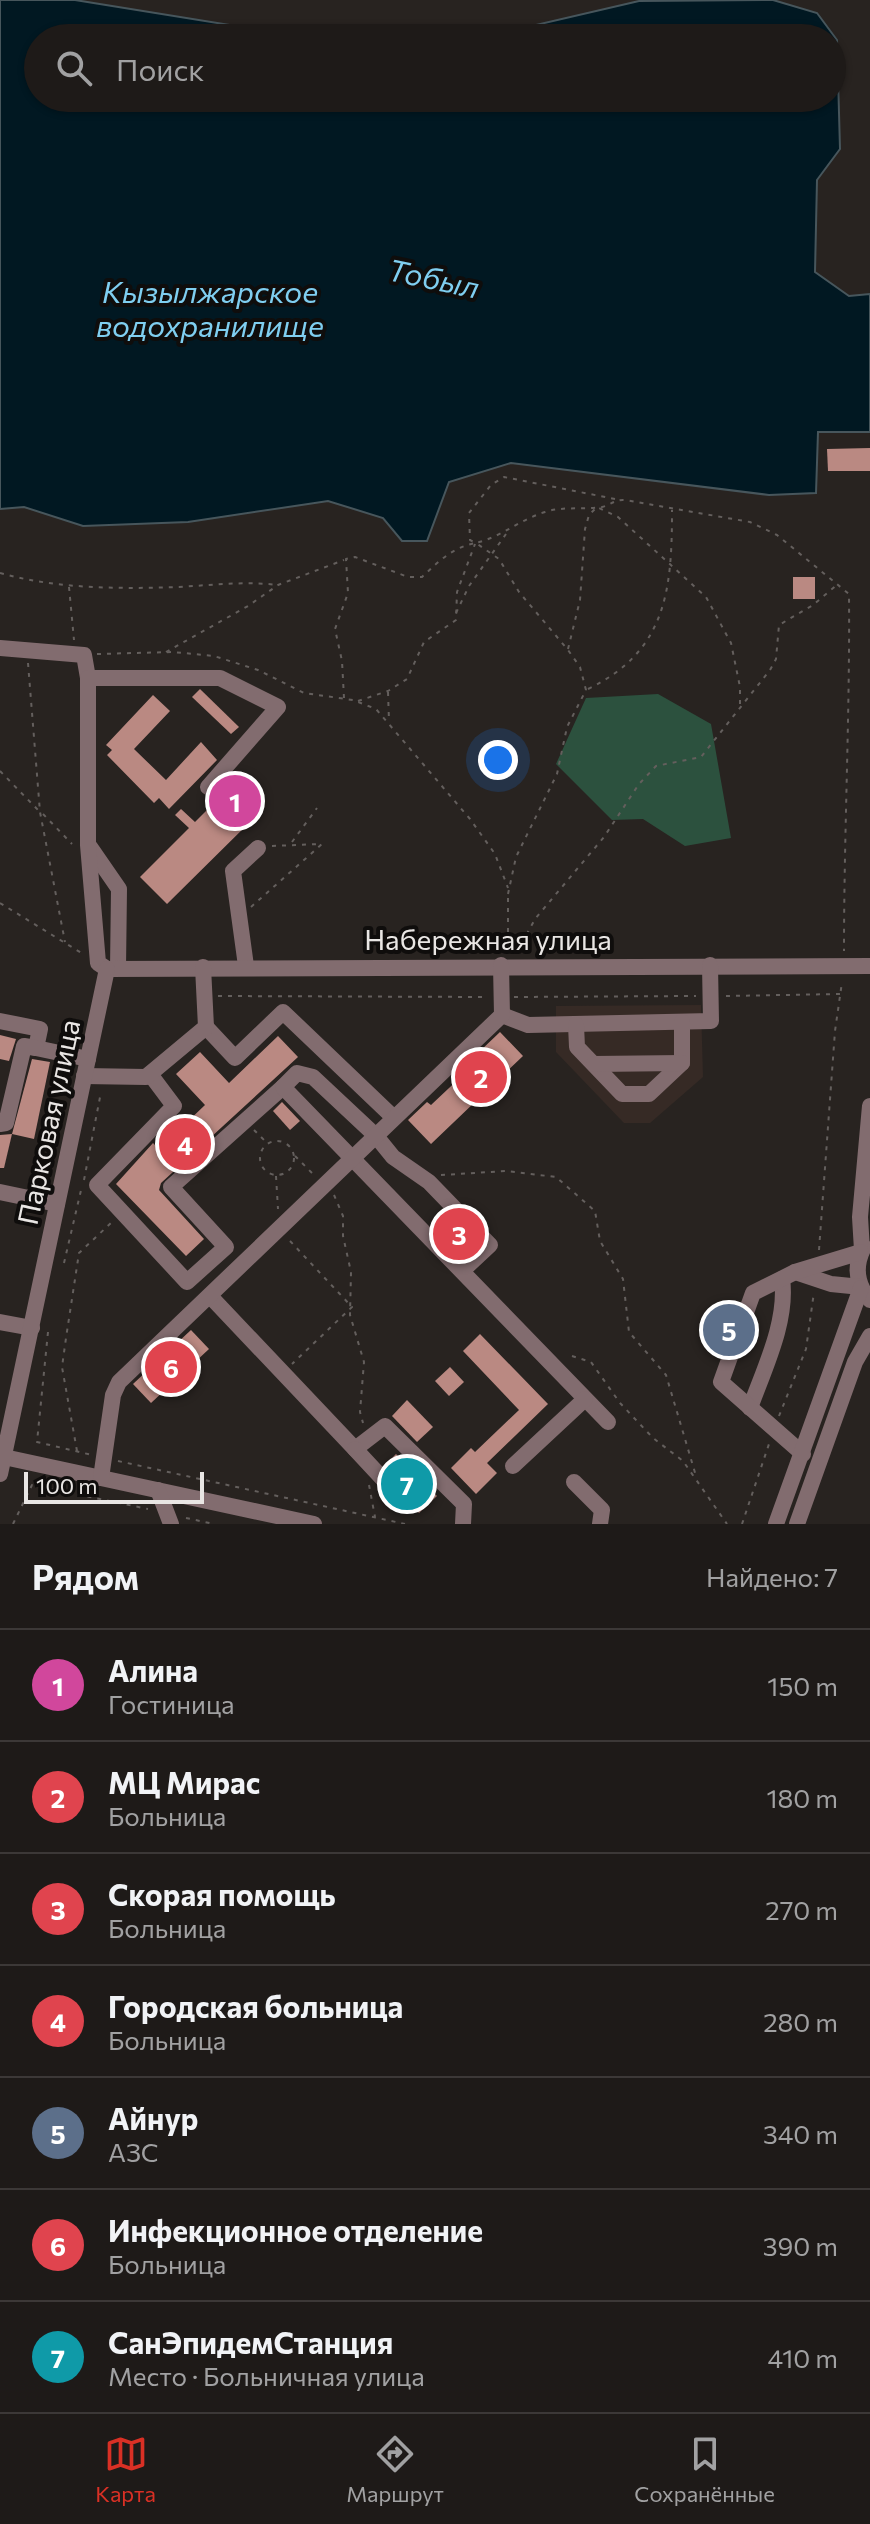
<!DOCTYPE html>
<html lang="ru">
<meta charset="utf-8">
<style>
:root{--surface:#1e1a18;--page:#262321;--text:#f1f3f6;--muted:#a1a1a2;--line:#3c3837;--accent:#d93025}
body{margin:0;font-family:Commissioner,sans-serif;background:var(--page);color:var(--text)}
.scale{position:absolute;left:24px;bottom:20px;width:180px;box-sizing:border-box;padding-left:8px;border:4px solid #e9e6e4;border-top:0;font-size:22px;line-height:28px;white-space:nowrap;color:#e9e6e4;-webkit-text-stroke:6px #0f0d0c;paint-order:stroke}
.you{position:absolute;left:498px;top:760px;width:28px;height:28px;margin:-20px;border:6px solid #fff;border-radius:50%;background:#1a73e8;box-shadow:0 0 0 12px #1a73e833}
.badge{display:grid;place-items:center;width:52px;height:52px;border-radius:50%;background:var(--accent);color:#fff;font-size:26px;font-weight:700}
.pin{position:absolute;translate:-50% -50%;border:4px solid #fff;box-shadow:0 2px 8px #0006}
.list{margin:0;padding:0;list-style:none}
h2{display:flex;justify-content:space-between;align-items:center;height:104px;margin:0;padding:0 32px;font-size:34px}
h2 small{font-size:26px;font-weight:400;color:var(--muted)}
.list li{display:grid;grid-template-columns:52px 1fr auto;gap:24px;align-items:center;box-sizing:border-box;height:112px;padding:0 32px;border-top:2px solid var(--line)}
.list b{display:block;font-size:30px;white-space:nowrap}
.list p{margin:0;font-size:26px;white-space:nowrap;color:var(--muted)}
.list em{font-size:26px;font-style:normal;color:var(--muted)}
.icon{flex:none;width:44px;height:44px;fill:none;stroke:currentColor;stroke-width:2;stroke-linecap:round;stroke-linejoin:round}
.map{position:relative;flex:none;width:870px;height:1524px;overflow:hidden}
.search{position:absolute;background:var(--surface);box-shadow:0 2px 6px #0004;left:24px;right:24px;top:24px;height:88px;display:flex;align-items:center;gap:20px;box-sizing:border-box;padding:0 28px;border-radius:44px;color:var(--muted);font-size:30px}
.sheet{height:888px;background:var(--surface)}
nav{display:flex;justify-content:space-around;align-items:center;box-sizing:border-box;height:112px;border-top:2px solid var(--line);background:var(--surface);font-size:22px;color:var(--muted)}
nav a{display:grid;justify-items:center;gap:4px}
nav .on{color:var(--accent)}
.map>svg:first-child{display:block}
</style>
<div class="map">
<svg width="870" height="1524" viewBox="0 0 870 1524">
<rect width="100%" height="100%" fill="#282320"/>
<polygon fill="#362a25" points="701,1005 703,1077 650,1123 624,1123 556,1052 556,1006"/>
<polygon fill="#2c513e" points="658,694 711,724 731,838 685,846 643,819 612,820 556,764 586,698"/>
<path fill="#011822" stroke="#47565c" stroke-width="2" fill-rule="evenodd" d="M0,0h75l229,37 193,-3 142,-33 134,-1 44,13 20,27 3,109 -23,31 -2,92 34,24 21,-2v138h-52l-2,61 -47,2 -258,-32 -62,19 -22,59h-25l-19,-23 -55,-17 -140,21 -105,4 -59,-19 -24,2zM38,38h794v60h-794z"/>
<g fill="#ba8982">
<polygon points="870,448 870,471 828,471 827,449"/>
<rect x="793" y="577" width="22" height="22"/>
<polygon points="200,689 239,727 231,734 192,697"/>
<polygon points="153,695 170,711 134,749 166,780 201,742 217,760 169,809 159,798 154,803 107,755 112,750 106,745"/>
<polygon points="235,782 262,810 167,904 140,877 189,828 175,815 181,809 195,822"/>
<polygon points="500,1032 523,1056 431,1144 408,1120 427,1102 431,1105 483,1056 479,1052"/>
<polygon points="0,1035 16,1039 9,1061 0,1059"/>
<polygon points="278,1036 298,1057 161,1183 159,1190 204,1239 186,1256 116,1184 153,1143 159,1149 205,1105 176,1074 200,1052 229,1083"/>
<polygon points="32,1059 50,1062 34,1139 12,1134"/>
<polygon points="282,1102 300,1121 290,1130 273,1111"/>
<polygon points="12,1134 4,1168 0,1168 0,1135"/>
<polygon points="445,1214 474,1245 464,1254 435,1223"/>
<polygon points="191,1330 209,1349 151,1403 133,1384"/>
<polygon points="480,1334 548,1404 487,1463 497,1473 476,1494 451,1468 471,1448 475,1452 519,1410 463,1351"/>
<polygon points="450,1367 464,1382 449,1396 435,1381"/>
<polygon points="407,1400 433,1427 417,1442 392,1416"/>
<polygon points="396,1454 437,1496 419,1513 404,1497 403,1484 385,1465"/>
</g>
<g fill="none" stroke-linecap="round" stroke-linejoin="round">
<g stroke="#645f5d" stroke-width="2" stroke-dasharray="4 6" stroke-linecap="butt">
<path d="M615,499l-111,-22 -13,8 -22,28 1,27 6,3c27,-7 43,-23 69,-31 18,-6 38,-2 57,-5 9,-2 13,-8 23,-7l125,22 27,13 72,59c1,119 -5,238 -5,357"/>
<path d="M0,573c57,16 119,16 179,14 33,-2 65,-6 99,-2"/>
<polyline points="69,587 74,640"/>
<polyline points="456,613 469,586 506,534"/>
<polyline points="568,649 580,600 585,529 589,515 597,507 618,517 706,597 731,643 740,687 740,706"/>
<polyline points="166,652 248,606 278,585 344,560"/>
<polyline points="97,654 173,652 214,656 258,670 304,693 353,700 376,709 470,819 495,854 508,888"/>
<polyline points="28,663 40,812 65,942"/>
<path d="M588,689c79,-38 84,-100 84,-179"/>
<polyline points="388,692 389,721"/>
<path d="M344,698l-2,-37 -7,-32 13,-36 -2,-34 9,-2 53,20h14c17,-16 31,-30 54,-34l23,16 20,33 49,58 12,17 6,23 -19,37 -10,47 -41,83 -8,37"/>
<polyline points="358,701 388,691 407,679 424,642 456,620 457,592 475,544"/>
<polyline points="0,771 38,810"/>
<polyline points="43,814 72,844"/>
<polyline points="292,842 317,808"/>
<polyline points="272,846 321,844"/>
<polyline points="0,903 83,954"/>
<polyline points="251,907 322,844"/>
<polyline points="508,952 508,895"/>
<polyline points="517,952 535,919 604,837 639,784 656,766 701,757 770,670 776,659 779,625 813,605 838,584"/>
<polyline points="218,996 488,997"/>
<polyline points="726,996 840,994"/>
<polyline points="514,997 696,996"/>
<polyline points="254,1130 267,1143"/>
<circle cx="277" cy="1158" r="17"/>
<polyline points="295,1156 313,1174"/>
<polyline points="441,1175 506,1171 556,1177 595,1211 600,1241 623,1279 629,1332 666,1375 696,1476"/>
<polyline points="276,1176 278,1209"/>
<polyline points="84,1180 101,1092"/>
<polyline points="334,1195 343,1216 343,1236 351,1272 350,1315 364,1362 360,1412 363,1423"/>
<polyline points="290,1241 352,1307 292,1364"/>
<polyline points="819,1250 835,1031 842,982"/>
<polyline points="64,1263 82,1186"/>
<polyline points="48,1332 37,1442 92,1455"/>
<polyline points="572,1356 591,1362 620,1403 653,1438 683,1461 727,1524"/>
<polyline points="779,1416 806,1349 814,1292"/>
<polyline points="77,1451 62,1367 66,1338 79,1253 112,1222"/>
<polyline points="118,1461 405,1524"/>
<polyline points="369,1485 375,1517"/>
<polyline points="186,1518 214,1524"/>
<polyline points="13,1524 32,1485 148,1509"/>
<polyline points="742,1524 769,1444"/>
</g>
<g stroke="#826c6f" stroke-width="16">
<polyline points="0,648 84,655 88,678"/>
<polyline points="90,847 119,889 118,968"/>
<polyline points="246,966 233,871 258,848"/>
<polyline points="107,969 870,966"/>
<polyline points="107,969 98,963 88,845 88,678 220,678 278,707 208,787"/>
<polyline points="502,1015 528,1025 711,1021 710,965"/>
<polyline points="0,1021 40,1029 36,1048 88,1059"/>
<polyline points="576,1025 577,1047 622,1094 649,1094 682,1063 682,1022"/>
<polyline points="206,1027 235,1058 283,1012 393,1117"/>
<polyline points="594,1064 682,1063"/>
<polyline points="150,1074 174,1106 97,1185 187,1282 226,1247 171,1187 283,1087"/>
<polyline points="84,1076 146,1077 206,1027 203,967"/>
<polyline points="0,1124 6,1123 24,1046 36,1048"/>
<polyline points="0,1192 57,1204"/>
<path d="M864,1247c-10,19 -8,37 6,53"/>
<polyline points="862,1250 860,1217 870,1106"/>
<polyline points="462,1271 490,1245 429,1182 393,1157 376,1136 313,1077 297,1073 283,1087 608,1422"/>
<polyline points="795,1272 831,1284 861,1287"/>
<polyline points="210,1296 355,1449 385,1426 464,1504 463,1524"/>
<polyline points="0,1322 32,1328"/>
<path d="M750,1408c14,-39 38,-87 32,-129"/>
<polyline points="355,1449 395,1492"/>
<polyline points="803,1454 721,1382 753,1293 795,1272 861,1252"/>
<polyline points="4,1457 314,1524"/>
<polyline points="513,1466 585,1399"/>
<polyline points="0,1474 107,969"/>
<polyline points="101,1478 113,1395 119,1382 502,1015 501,965"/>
<polyline points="574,1482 602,1510 600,1524"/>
<polyline points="158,1490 171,1524"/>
<polyline points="776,1524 861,1288"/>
<polyline points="797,1524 855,1362 870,1336"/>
</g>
</g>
<g text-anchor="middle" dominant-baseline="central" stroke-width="8" stroke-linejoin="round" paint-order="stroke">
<g font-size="28" fill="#e9e6e4" stroke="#0f0d0c">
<text x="488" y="939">Набережная улица</text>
<text transform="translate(48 1122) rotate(-78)">Парковая улица</text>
</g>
<g font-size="30" font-style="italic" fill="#7fcef0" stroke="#0f0d0c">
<text transform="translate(434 277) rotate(12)">Тобыл</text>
<text x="210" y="290">Кызылжарское<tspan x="210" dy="34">водохранилище</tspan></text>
</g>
</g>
</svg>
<div class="scale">100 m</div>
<div class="you"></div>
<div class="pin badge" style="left:235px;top:801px;background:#d1479c">1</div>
<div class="pin badge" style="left:481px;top:1077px;background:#e0444e">2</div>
<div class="pin badge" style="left:459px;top:1234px;background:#e0444e">3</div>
<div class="pin badge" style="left:185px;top:1144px;background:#e0444e">4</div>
<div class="pin badge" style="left:729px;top:1330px;background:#5c6f8a">5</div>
<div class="pin badge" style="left:171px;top:1367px;background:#e0444e">6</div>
<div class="pin badge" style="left:407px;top:1484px;background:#0f9aa8">7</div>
<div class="search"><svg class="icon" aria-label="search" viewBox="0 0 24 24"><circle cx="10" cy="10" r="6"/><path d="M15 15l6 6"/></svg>Поиск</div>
</div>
<section class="sheet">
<h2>Рядом<small>Найдено: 7</small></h2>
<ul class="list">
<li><span class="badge" style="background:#d1479c">1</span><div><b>Алина</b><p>Гостиница</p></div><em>150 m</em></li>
<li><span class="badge" style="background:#e0444e">2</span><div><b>МЦ Мирас</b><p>Больница</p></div><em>180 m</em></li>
<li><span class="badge" style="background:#e0444e">3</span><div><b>Скорая помощь</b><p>Больница</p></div><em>270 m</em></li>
<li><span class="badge" style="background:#e0444e">4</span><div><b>Городская больница</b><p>Больница</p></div><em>280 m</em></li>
<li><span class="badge" style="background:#5c6f8a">5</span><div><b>Айнур</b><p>АЗС</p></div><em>340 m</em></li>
<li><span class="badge" style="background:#e0444e">6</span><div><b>Инфекционное отделение</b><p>Больница</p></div><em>390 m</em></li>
<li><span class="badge" style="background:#0f9aa8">7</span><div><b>СанЭпидемСтанция</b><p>Место · Больничная улица</p></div><em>410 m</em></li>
</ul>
</section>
<nav>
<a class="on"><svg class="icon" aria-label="map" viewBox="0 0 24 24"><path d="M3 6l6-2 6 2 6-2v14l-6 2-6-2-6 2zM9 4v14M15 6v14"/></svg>Карта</a>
<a><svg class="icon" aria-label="directions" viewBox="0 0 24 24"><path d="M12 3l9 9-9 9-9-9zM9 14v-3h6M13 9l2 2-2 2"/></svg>Маршрут</a>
<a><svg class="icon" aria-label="saved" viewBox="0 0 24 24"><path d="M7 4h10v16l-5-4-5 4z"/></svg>Сохранённые</a>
</nav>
